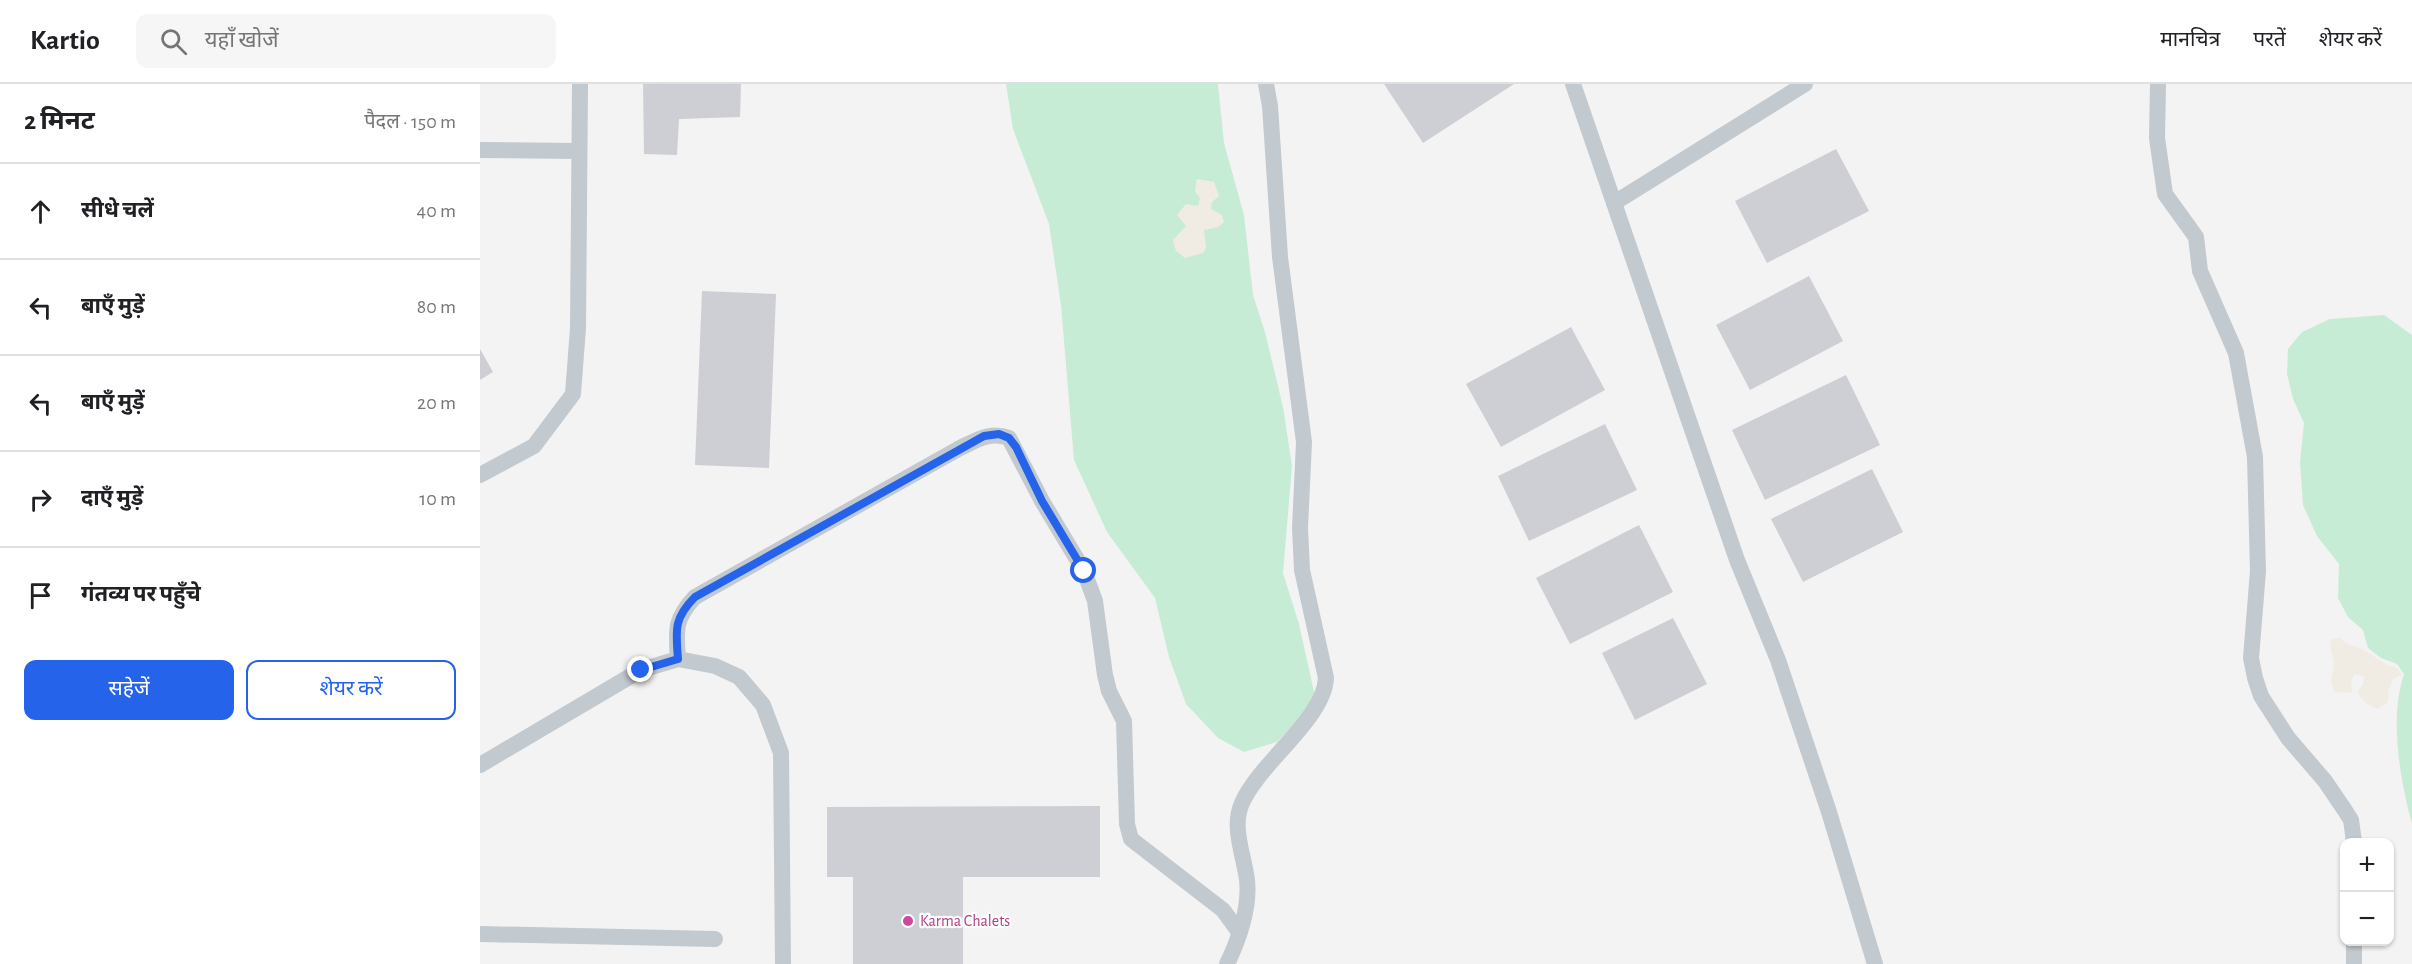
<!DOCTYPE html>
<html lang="hi">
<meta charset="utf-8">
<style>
:root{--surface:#fff;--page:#f6f6f6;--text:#202124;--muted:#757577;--line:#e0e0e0;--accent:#2563eb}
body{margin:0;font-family:"Alegreya Sans","Noto Sans Devanagari",sans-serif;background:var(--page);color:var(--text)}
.controls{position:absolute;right:18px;bottom:18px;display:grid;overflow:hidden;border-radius:12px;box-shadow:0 2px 4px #0004}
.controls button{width:54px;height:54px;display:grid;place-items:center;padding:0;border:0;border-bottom:2px solid var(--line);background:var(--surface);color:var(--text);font:30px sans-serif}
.stop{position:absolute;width:18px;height:18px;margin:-14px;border:4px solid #2563eb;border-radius:50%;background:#fff}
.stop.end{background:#2563eb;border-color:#fff;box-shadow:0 2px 6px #0008}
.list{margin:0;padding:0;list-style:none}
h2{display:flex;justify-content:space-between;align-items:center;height:78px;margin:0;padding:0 24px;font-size:26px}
h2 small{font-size:20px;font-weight:400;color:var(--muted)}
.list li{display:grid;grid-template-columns:39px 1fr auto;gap:18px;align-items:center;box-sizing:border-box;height:96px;padding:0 24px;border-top:2px solid var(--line)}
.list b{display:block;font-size:22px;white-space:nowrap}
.list em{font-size:20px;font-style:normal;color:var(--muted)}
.actions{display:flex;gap:12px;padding:18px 24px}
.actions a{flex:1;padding:14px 0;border:2px solid var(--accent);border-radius:12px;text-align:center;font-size:21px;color:var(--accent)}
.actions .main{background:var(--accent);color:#fff}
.icon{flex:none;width:33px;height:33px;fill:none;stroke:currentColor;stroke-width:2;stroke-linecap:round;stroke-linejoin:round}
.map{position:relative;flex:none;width:1932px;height:880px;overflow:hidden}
header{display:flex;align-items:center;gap:36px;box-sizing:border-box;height:84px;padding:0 30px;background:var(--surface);border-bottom:2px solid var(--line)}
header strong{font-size:28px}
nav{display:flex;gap:33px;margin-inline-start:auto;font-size:21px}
.search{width:420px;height:54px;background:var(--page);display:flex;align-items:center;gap:15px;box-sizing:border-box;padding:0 21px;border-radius:12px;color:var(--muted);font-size:22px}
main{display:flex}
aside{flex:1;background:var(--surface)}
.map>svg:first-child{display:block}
</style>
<header>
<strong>Kartio</strong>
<div class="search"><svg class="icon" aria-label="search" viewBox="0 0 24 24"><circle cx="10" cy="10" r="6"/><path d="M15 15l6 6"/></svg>यहाँ खोजें</div>
<nav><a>मानचित्र</a><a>परतें</a><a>शेयर करें</a></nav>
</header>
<main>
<aside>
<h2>2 मिनट<small>पैदल · 150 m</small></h2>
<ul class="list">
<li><svg class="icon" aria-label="ahead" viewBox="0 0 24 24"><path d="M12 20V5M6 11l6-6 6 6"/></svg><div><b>सीधे चलें</b></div><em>40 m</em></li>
<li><svg class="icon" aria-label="left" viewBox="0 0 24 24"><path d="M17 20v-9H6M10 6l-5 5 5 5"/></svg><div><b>बाएँ मुड़ें</b></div><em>80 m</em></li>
<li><svg class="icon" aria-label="left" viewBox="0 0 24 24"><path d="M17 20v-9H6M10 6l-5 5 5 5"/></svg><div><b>बाएँ मुड़ें</b></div><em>20 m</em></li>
<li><svg class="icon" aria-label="right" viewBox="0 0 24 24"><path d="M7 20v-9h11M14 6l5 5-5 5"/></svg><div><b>दाएँ मुड़ें</b></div><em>10 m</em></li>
<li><svg class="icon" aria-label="arrive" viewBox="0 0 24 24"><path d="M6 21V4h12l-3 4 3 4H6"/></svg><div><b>गंतव्य पर पहुँचे</b></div></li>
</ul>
<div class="actions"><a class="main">सहेजें</a><a>शेयर करें</a></div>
</aside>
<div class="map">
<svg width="1932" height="880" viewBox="0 0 1932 880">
<rect width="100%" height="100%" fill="#f4f3f3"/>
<g fill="#c7ecd6">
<polygon points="526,0 738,0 744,59 764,131 773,211 785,248 803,323 812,382 803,489 819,540 836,617 797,658 764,668 738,654 706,620 689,573 675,514 627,448 594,376 581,221 569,140 533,45"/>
<path d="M1904,231l28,20v489c-12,-45 -23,-105 -8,-150l-7,-10 -16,-6 -13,-10 -5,-18 -15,-13 -10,-19 1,-34 -22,-28 -14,-31 -3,-43 4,-39 -11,-24 -6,-25 1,-25 14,-17 28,-13z"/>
</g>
<g fill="#f0ece3">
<polygon points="717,95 734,98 739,112 732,118 731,125 742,131 744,138 738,143 724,146 726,164 723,169 705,174 696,167 693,156 706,142 697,131 706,120 718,122 720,114 715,107"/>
<path d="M1860,554c8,9 16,7 26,13 11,6 18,15 31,17l5,7 -9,4 -4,10 -1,13 -10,7c-10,-4 -16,-7 -20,-18l5,-7 1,-8 -10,-2 -3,7 1,12 -18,-1 -3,-11 3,-18 -4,-19 3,-5z"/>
</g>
<g fill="#cdcfd4">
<polygon points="163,0 261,0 260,33 199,35 197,71 164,70"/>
<polygon points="904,0 1034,0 943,59"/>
<polygon points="1356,65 1389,127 1287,179 1255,117"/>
<polygon points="1329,192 1363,257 1270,306 1236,241"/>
<polygon points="222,207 296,210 289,384 215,381"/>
<polygon points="1091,243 1125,306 1021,363 986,300"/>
<polygon points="0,265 13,288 0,296"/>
<polygon points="1366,291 1400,361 1285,416 1252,346"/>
<polygon points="1125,340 1157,406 1049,457 1018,392"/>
<polygon points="1392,385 1423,448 1323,498 1291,435"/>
<polygon points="1159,441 1193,508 1090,560 1056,494"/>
<polygon points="1193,534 1227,600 1155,636 1122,569"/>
<polygon points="620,722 620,793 483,793 483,880 373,880 373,793 347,793 347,723"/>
</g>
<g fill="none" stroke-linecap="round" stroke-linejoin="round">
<g stroke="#c2c9cf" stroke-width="16">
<polyline points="1093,0 1257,476 1298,576 1349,728 1395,880"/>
<polyline points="1678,0 1677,54 1685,110 1716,153 1720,187 1756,269 1775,373 1778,487 1771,574 1775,594 1781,612 1808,654 1845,697 1864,725 1871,736 1874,758"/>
<polyline points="0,66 99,67"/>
<polyline points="1134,119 1325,0"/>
<polyline points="0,391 54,362 93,310 98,244 100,0"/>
<path d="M198,575c-2,-28 -4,-40 17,-62l265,-149c17,-8 30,-17 49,-10l33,63 42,70 11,30 10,74 4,16 15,30 3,103 4,15 92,71 16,22"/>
<polyline points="0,681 161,586 198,575 235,582 259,593 283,621 301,669 303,880"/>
<polyline points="0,850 235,855"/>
<path d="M747,880c12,-25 23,-56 20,-84 -3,-25 -16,-53 -5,-77 18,-41 82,-84 84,-125l-24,-108 -2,-42 4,-86 -24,-185 -10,-151 -4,-22"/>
<polyline points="1874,880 1874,858"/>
</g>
</g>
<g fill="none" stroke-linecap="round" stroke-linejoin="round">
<path stroke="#2563eb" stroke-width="8" d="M161,586l37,-11c-2,-28 -5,-40 17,-62l289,-161 15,-2 10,4 7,9 26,54 42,70"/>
</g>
<circle fill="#d1479c" stroke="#fff" stroke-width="2" cx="428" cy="837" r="6"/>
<g text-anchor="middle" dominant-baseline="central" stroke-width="4.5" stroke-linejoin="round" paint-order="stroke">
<g font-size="16" fill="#b23c85" stroke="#fff" text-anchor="start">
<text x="440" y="837">Karma Chalets</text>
</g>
</g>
</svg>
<div class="controls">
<button>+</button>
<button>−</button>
</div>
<div class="stop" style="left:604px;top:487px"></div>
<div class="stop end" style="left:161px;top:586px"></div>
</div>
</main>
